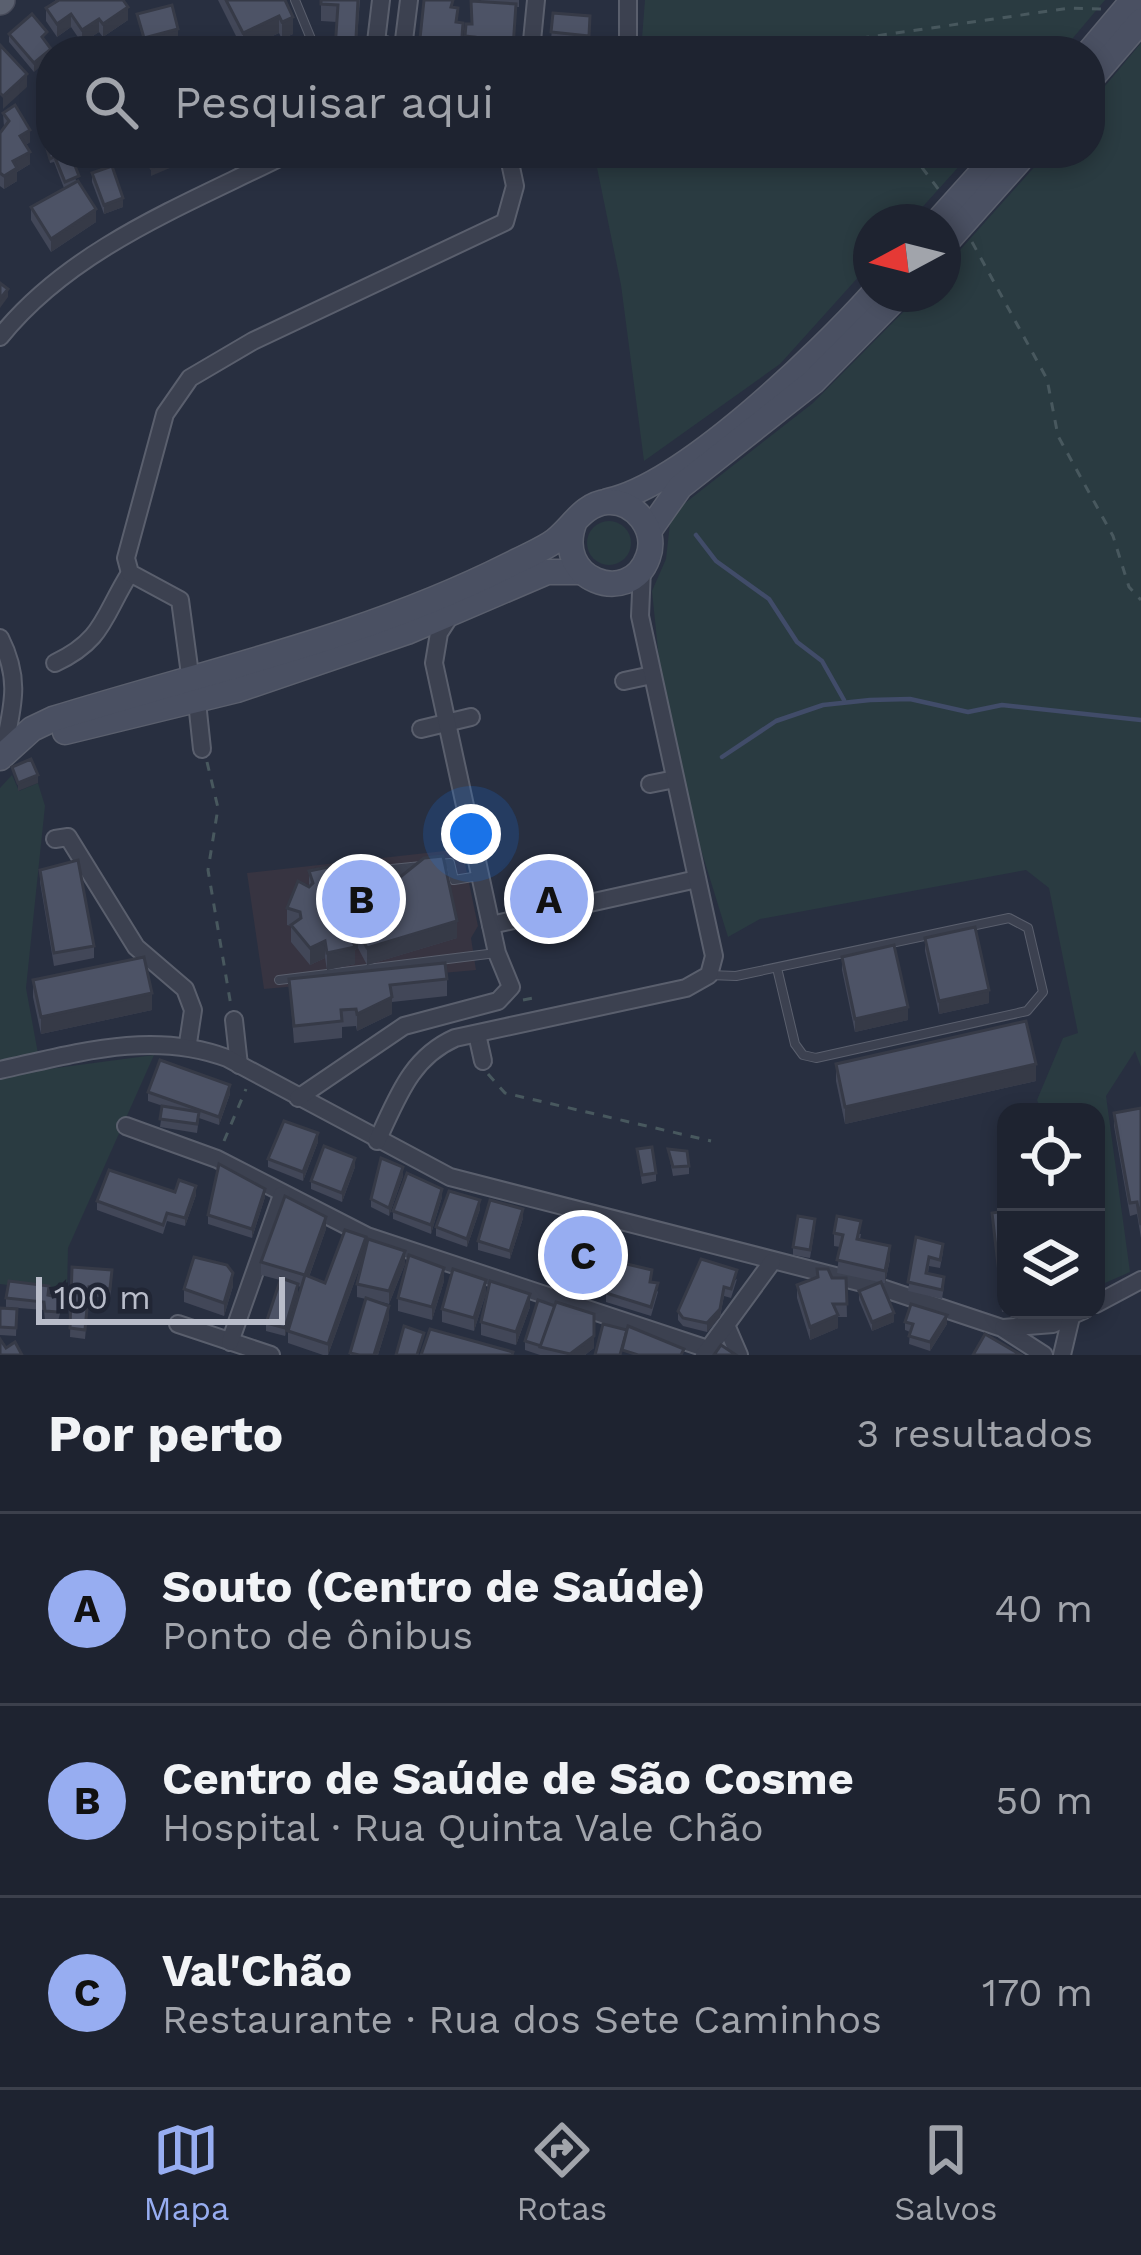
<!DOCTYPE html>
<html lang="pt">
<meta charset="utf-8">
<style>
:root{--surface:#1e2330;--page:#2b2f3c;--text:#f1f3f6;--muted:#a1a4ab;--line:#3c404c;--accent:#97adf1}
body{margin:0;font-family:"Work Sans",sans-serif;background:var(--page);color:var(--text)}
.controls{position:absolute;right:36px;bottom:36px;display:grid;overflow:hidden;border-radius:24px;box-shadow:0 6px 18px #0003}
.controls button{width:108px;height:108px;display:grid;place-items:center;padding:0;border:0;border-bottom:3px solid var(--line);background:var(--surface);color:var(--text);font:60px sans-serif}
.compass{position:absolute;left:853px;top:204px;width:108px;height:108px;border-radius:50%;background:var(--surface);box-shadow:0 6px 18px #0003;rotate:263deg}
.scale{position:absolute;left:36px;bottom:30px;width:249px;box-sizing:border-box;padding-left:12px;border:6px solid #b9bdca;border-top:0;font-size:33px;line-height:42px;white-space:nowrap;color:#b9bdca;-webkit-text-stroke:9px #212635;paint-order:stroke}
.you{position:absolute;left:471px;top:834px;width:42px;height:42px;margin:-30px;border:9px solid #fff;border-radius:50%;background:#1a73e8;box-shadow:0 0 0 18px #1a73e833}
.badge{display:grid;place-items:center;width:78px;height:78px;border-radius:50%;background:var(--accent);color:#111;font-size:39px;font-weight:700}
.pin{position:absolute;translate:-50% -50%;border:6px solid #fff;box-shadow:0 3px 12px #0006}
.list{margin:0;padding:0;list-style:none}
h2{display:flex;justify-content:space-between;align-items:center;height:156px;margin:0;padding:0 48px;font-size:51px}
h2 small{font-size:39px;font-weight:400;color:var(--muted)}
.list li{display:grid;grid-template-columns:78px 1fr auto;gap:36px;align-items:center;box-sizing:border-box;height:192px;padding:0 48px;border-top:3px solid var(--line)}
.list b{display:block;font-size:45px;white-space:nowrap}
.list p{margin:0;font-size:39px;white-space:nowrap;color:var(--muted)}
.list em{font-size:39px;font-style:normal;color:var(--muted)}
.icon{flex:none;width:66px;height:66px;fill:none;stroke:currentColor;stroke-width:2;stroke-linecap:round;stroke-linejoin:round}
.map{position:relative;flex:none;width:1141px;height:1355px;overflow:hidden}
.search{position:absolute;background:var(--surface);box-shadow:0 6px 18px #0003;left:36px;right:36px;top:36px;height:132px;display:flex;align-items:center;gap:30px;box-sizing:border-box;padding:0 42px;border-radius:48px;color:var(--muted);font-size:45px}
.sheet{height:732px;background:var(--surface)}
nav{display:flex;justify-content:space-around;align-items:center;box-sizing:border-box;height:168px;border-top:3px solid var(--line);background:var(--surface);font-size:33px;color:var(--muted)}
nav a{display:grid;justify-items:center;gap:6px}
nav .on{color:var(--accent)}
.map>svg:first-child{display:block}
</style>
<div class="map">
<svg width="1141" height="1355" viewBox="0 0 1141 1355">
<rect width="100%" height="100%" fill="#282f40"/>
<polygon fill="#373441" points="462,849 478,926 471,938 476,970 264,989 247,873"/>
<g fill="#2a3b41">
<polygon points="645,0 1105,0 1062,51 641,51"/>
<polygon points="1141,43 1141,1067 1135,1051 1106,1096 1130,1272 1096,1287 1096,1112 1042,1112 1037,1100 1063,1038 1078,1033 1049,888 1026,870 760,919 728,937 676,769 660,670 652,591 666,559 671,514 813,403 921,294 943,294 943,269 1047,153 1090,153 1090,104"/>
<polygon points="594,153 971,153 909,222 871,222 871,263 780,364 644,461 621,285"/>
<circle cx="609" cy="543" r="22"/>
<polygon points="12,775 19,791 38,783 45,806 26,988 41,1070 154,1055 68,1248 67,1293 0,1284 0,788"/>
</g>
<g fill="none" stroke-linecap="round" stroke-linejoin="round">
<g stroke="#414c69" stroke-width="4.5">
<polyline points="696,535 716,561 769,599 797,642 822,661 844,700"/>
<polyline points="722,757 776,721 823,705 870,700 910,699 968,712 1002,705 1141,720"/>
</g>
<defs>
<g id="lane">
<polyline points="295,0 316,51"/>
<polyline points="437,864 450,863 454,880 479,876"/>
<polyline points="351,873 422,866"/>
<polyline points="375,894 412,867"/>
<polyline points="709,975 736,976 1009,918 1028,928 1043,992 1027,1011 816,1058 803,1055 795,1044 777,968"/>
<polyline points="279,980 496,953"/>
</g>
<g id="street">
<polyline points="381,0 376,42 403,51"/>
<polyline points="403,48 409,0"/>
<polyline points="531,51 536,0"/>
<polyline points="628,51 628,0"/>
<path d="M0,337c72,-90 188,-133 289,-184"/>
<path d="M0,638c22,43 12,70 3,115"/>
<path d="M55,663c49,-23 48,-47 75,-90"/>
<polyline points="624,681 652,675"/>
<polyline points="191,682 180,600 130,573 126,558 165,414 190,378 253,341 505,222 515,186 508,153"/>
<polyline points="197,702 202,749"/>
<polyline points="421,729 471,717"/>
<polyline points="650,784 675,779"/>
<polyline points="55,839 68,837 136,947 185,989 193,1010 188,1043"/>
<polyline points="491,925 697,879"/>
<polyline points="234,1020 239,1065"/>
<polyline points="477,1034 483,1061"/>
<path d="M0,1070c77,-17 152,-40 227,-12l223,119 432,111 120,40 42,27"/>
<polyline points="298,1098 404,1026 498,1001 511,987 497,953 434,663 439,633 452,613"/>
<polyline points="126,1126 217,1159 367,1236 708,1349"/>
<path d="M377,1141c20,-42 33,-83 78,-103l231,-50 23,-13 5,-19 -74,-340 2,-47"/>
<polyline points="1096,1304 1141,1280"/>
<polyline points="178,1324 271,1355"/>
<polyline points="726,1325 739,1355"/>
<polyline points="1003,1328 1053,1324 1084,1310"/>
<polyline points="230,1342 282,1195"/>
<polyline points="704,1355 772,1262"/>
<polyline points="1062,1355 1071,1317"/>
</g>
<g id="secondary">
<polyline points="1090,51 1133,0"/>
<polyline points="1090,80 1141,21"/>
<polyline points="937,222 999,153"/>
<polyline points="943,246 1026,153"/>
<path d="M608,501c77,-17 211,-147 265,-207"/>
<polyline points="649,531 680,487 813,382 900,294"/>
<polyline points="65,732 237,690 407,632 547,572 581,572"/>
<path d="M0,758l32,-29 21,-10c154,-48 311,-81 456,-154 14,-7 28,-13 41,-21 20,-12 31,-40 57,-42 28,-2 51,28 41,55 -18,51 -97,23 -73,-36"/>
</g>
<polyline id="primary" points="0,1 1,0"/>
</defs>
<use href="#lane" stroke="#5a5f6d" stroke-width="10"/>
<use href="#street" stroke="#5a5f6d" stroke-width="20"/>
<use href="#secondary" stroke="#5a5f6d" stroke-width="27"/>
<use href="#primary" stroke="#464a59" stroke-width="30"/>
<g stroke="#48585e" stroke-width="3" stroke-dasharray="9 9" stroke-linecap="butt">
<polyline points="744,51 770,51"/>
<polyline points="771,51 1070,8 1101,9"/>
<polyline points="911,153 939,190"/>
<polyline points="972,242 1047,379 1058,436 1113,536 1129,587 1141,600"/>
<polyline points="207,762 218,808 208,870 231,1006"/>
<polyline points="523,1000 539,997"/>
<polyline points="488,1074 505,1093 711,1141"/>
<polyline points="224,1141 246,1089"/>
</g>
<use href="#lane" stroke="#3c4150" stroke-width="8"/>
<use href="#street" stroke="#3c4150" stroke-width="16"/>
<use href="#secondary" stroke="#4a5062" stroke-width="24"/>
<use href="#primary" stroke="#5a606f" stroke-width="27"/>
</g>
<g fill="#424758">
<polygon points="56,0 123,0 128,20 103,37 99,32 82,43 71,27 57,37 46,21 46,8"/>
<polygon points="218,0 285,0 293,34 282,39 279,33 243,50"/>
<polygon points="321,0 360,0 357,38 384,51 335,51 337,22 321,21"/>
<polygon points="481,0 519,0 519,7 516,7 514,51 475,51 475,49 465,48 466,24 472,24"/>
<polygon points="553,13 590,16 589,44 551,41"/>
<polygon points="9,34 47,41 34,72 9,42"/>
<polygon points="3,113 30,142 26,145 30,164 17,172 17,181 4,189 0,186 0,133 4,127"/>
<polygon points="43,136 51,153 79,183 96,222 51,252 31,220 31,207 64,188 54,162 50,163"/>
<polygon points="92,173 123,207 104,214 92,182"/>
<polygon points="40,870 94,946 94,958 54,966 40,882"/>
<polygon points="309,871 339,878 373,899 457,938 367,965 358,948 355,950 355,964 327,970 325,958 310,965 291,942 291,926 287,925 287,908 309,887"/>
<polygon points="925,938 989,1003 939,1014 925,951"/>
<polygon points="842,957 908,1020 855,1032 842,970"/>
<polygon points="289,979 447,979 447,996 392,1002 392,1014 357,1031 356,1026 342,1027 342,1038 294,1043"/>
<polygon points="33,980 152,1010 41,1034 33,997"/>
<polygon points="836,1064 1036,1081 845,1124 836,1081"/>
<polygon points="148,1092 230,1094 219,1125 199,1118 197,1133 160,1127 163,1106 148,1101"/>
<polygon points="1141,1108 1141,1238 1137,1214 1130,1216 1114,1126 1114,1113"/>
<polygon points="318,1142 303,1181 268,1167 268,1159"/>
<polygon points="637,1149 656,1173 656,1181 642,1184"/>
<polygon points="668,1149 689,1166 689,1174 673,1176"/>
<polygon points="355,1167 342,1202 311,1189 311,1181"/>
<polygon points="403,1176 389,1216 371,1207 371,1199"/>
<polygon points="175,1192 196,1195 185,1226 167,1221 163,1234 97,1210 97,1201"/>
<polygon points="265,1197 252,1238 208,1224 208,1215"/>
<polygon points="442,1197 431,1234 393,1219 393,1211"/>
<polygon points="480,1209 467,1247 436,1236 436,1227"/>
<polygon points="1005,1211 1006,1310 1018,1310 1002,1312 992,1213"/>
<polygon points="523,1218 510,1259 478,1250 478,1241"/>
<polygon points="815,1227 810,1258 793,1255 793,1247"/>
<polygon points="326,1229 309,1277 325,1283 366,1247 405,1264 389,1304 370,1299 389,1319 378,1355 350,1355 366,1299 357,1297 357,1284 364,1255 328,1355 323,1355 288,1343 288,1331 301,1287 298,1286 298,1293 285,1336 266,1331 266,1323 280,1280 261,1275 261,1262"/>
<polygon points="834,1233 861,1234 860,1239 890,1259 885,1283 881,1283 894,1322 872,1331 859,1300 859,1291 879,1282 837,1273 840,1247 834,1246"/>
<polygon points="916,1237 943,1252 940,1268 929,1266 928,1273 944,1286 942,1299 908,1291"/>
<polygon points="565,1238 553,1272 539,1268 539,1259"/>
<polygon points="608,1248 596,1286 564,1277 564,1264"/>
<polygon points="72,1267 112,1279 110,1298 89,1296 85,1339 70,1337"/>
<polygon points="832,1278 846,1278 847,1317 838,1317 838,1328 810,1340 797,1298 797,1285"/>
<polygon points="737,1279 731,1298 724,1296 720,1317 707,1332 683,1326 678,1320 678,1311"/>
<polygon points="444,1281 432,1320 398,1311 398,1298"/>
<polygon points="652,1282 658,1292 651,1316 606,1302 606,1293"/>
<polygon points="233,1286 224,1316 184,1302 184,1289"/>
<polygon points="486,1293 474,1331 442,1322 442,1309"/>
<polygon points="49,1296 62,1306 58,1321 45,1320 44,1310 6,1307 6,1298"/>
<polygon points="555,1306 594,1348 585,1355 540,1355 525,1350 525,1341"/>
<polygon points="530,1307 516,1345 481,1335 481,1322"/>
<polygon points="0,1308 17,1309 16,1336 0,1335"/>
<polygon points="905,1322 947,1324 930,1351 909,1344 910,1332 905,1330"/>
</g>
<g fill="#363a47">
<polygon points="128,7 128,20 103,37 103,24"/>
<polygon points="71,14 71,27 57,37 57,24"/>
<polygon points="279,16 279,33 243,50 243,33"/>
<polygon points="293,17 293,34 282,39 282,22"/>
<polygon points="99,19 99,32 82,43 82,30"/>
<polygon points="178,29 178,37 144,46 144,38"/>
<polygon points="51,49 51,58 34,72 34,63"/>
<polygon points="27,74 27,87 3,109 3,96"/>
<polygon points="30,130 30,142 20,149 20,136"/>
<polygon points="30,152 30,164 17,172 17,181 4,189 4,176 13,161"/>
<polygon points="184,153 184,162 151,176 151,168"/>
<polygon points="123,198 123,207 104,214 104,205"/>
<polygon points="96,209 96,222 51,252 51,239"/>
<polygon points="8,289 8,297 0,308 0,299"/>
<polygon points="38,775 38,783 18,791 18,783"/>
<polygon points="457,921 457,938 367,965 367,948"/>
<polygon points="358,931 358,948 355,950 355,964 327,970 327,953"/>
<polygon points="325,941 325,958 310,965 310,948"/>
<polygon points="989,990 989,1003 939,1014 939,1001"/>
<polygon points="152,993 152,1010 41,1034 41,1017"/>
<polygon points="392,997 392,1014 357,1031 357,1014"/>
<polygon points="908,1007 908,1020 855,1032 855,1019"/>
<polygon points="1036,1064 1036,1081 845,1124 845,1107"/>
<polygon points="230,1085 230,1094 219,1125 219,1117"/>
<polygon points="318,1133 318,1142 303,1181 303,1172"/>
<polygon points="355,1158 355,1167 342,1202 342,1193"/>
<polygon points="403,1167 403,1176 389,1216 389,1208"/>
<polygon points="196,1186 196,1195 185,1226 185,1218"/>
<polygon points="265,1189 265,1197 252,1238 252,1229"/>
<polygon points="442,1189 442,1197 431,1234 431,1225"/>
<polygon points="480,1200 480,1209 467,1247 467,1239"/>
<polygon points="523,1209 523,1218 510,1259 510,1251"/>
<polygon points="326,1217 326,1229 305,1288 305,1275"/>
<polygon points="565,1229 565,1238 553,1272 553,1264"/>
<polygon points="608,1235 608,1248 596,1286 596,1274"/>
<polygon points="366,1237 366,1250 328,1355 328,1344"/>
<polygon points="890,1246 890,1259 885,1283 885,1271"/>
<polygon points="405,1251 405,1264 389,1304 389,1291"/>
<polygon points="444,1268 444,1281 432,1320 432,1307"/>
<polygon points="233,1273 233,1286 224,1316 224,1303"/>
<polygon points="486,1280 486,1293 474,1331 474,1318"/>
<polygon points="298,1284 298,1293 285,1336 285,1328"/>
<polygon points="724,1287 720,1317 707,1332 707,1323"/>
<polygon points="530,1294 530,1307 516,1345 516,1332"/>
<polygon points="389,1306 389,1319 378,1355 374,1355"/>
<polygon points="894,1313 894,1322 872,1331 872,1322"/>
<polygon points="838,1315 838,1328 810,1340 810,1327"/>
<polygon points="947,1315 947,1324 930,1351 930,1342"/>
<polygon points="594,1336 594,1348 585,1355 570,1355"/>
</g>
<g fill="#4d5366" stroke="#363a47" stroke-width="3">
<polygon points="59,0 123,0 128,7 103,24 99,19 82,30 71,14 57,24 46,8"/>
<polygon points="226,0 285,0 293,17 282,22 279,16 243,33"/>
<polygon points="321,0 358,0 356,38 384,40 384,51 335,49 338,5 321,4"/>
<polygon points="424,0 453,0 451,7 458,8 456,22 463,23 461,51 419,48"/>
<polygon points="471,1 516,4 513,48 475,45 475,37 465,36 466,24 472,24"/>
<polygon points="172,5 178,29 144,38 137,14"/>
<polygon points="553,13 590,16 589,36 551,32"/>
<polygon points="32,14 47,32 42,37 51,49 34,63 9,34"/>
<polygon points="0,45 27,74 3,96 0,93"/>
<polygon points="15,105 30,130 20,136 30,152 13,161 17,168 4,176 0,173 0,133 9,121 3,113"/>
<polygon points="51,133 51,153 60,153 50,159 43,136"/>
<polygon points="60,153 70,153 79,176 65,182 54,155"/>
<polygon points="156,153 184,153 151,168 146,157"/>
<polygon points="112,166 123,198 104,205 92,173"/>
<polygon points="78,181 96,209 51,239 31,207"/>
<polygon points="0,283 8,289 0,299"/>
<polygon points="31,759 38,775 18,783 12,767"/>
<polygon points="443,856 457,921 367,948 358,931 351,935 355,947 327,953 325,941 310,948 291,925 301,918 300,912 287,908 298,881 309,887 313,883 309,871 338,865 339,878 346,879 354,871 373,893 362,900 364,906 424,858"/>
<polygon points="78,860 94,946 54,953 40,870"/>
<polygon points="975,927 989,990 939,1001 925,938"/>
<polygon points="894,945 908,1007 855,1019 842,957"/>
<polygon points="144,957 152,993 41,1017 33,980"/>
<polygon points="445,963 447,979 390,985 392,997 357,1014 356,1009 341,1010 342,1021 294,1026 289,979"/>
<polygon points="1026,1021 1036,1064 845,1107 836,1064"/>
<polygon points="160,1060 230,1085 219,1117 148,1092"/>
<polygon points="162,1106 199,1112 197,1124 160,1119"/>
<polygon points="1141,1108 1141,1225 1137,1202 1130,1203 1114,1113"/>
<polygon points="284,1121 318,1133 303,1172 268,1159"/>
<polygon points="324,1146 355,1158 342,1193 311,1181"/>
<polygon points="652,1147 656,1173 642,1175 637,1149"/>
<polygon points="668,1149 687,1151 689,1166 673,1167"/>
<polygon points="381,1158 403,1167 389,1208 371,1199"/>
<polygon points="219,1164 265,1189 252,1229 208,1215"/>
<polygon points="109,1170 175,1192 179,1180 196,1186 185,1218 167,1213 163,1225 97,1201"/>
<polygon points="407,1173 442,1189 431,1225 393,1211"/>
<polygon points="449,1191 480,1200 467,1239 436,1227"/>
<polygon points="285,1196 326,1217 305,1275 325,1283 345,1230 366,1237 328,1344 288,1331 305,1275 261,1262"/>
<polygon points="490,1200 523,1209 510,1251 478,1241"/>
<polygon points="1005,1211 1006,1299 1002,1299 992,1213"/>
<polygon points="798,1216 815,1219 810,1250 793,1247"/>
<polygon points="837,1216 861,1221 857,1239 890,1246 885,1271 837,1260 843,1235 834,1233"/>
<polygon points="551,1224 565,1229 553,1264 539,1259"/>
<polygon points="577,1226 608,1235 596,1274 564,1264"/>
<polygon points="916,1237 943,1244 940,1260 929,1257 926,1273 944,1277 942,1290 908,1282"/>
<polygon points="368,1239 405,1251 389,1291 357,1284"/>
<polygon points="409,1255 444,1268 432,1307 398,1298"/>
<polygon points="194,1257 227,1265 233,1273 224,1303 184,1289"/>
<polygon points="701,1259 737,1270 731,1289 724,1287 720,1309 707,1323 683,1318 678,1311"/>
<polygon points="614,1261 652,1270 650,1282 658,1283 651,1307 606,1293"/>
<polygon points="72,1267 112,1270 110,1289 89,1287 85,1330 70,1328"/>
<polygon points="453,1269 486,1280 474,1318 442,1309"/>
<polygon points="817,1269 828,1269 832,1278 846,1278 847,1304 833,1304 838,1315 810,1327 797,1285 818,1277"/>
<polygon points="281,1278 298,1284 285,1328 266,1323"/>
<polygon points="9,1281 49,1286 48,1295 62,1298 58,1312 45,1311 44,1302 6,1298"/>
<polygon points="490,1281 530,1294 516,1332 481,1322"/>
<polygon points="881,1282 894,1313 872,1322 859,1291"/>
<polygon points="366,1298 389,1306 374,1355 359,1355 350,1353"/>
<polygon points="538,1300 555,1306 541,1346 525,1341"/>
<polygon points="556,1302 594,1314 594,1336 570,1354 540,1347"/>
<polygon points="911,1304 947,1315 930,1342 909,1336 913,1324 905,1322"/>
<polygon points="0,1308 17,1309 16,1328 0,1327"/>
<polygon points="603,1324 627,1330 620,1355 595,1355"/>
<polygon points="404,1326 424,1333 417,1355 396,1355"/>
<polygon points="628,1326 684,1349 681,1355 638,1355 622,1350"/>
<polygon points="430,1329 513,1352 512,1355 421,1355"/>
<polygon points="985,1334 1021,1355 973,1355"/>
<polygon points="0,1339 6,1348 15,1342 22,1355 0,1355"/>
<polygon points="721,1345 736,1355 714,1355"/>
</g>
</svg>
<div class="controls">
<button><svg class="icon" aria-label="locate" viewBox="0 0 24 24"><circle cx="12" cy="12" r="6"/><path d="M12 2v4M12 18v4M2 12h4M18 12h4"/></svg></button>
<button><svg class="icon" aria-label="layers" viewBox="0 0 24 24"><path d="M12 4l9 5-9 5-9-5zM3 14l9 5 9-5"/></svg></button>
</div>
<svg class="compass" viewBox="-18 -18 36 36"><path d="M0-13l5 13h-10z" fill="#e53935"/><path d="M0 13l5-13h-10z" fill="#a1a4ab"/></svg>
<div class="scale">100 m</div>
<div class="you"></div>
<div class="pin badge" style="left:549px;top:899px">A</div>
<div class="pin badge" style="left:361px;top:899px">B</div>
<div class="pin badge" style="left:583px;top:1255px">C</div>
<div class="search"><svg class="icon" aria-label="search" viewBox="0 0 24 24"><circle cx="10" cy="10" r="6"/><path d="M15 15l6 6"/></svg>Pesquisar aqui</div>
</div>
<section class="sheet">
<h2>Por perto<small>3 resultados</small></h2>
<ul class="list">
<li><span class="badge">A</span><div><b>Souto (Centro de Saúde)</b><p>Ponto de ônibus</p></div><em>40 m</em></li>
<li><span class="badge">B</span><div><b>Centro de Saúde de São Cosme</b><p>Hospital · Rua Quinta Vale Chão</p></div><em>50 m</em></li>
<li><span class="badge">C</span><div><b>Val'Chão</b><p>Restaurante · Rua dos Sete Caminhos</p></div><em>170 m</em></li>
</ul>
</section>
<nav>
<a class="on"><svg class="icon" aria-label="map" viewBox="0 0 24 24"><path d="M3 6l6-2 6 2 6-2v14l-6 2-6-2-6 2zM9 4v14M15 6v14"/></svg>Mapa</a>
<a><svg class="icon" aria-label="directions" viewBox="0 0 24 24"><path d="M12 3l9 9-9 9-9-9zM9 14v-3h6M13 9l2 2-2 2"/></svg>Rotas</a>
<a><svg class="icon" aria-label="saved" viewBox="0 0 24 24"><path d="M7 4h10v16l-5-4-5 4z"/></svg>Salvos</a>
</nav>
